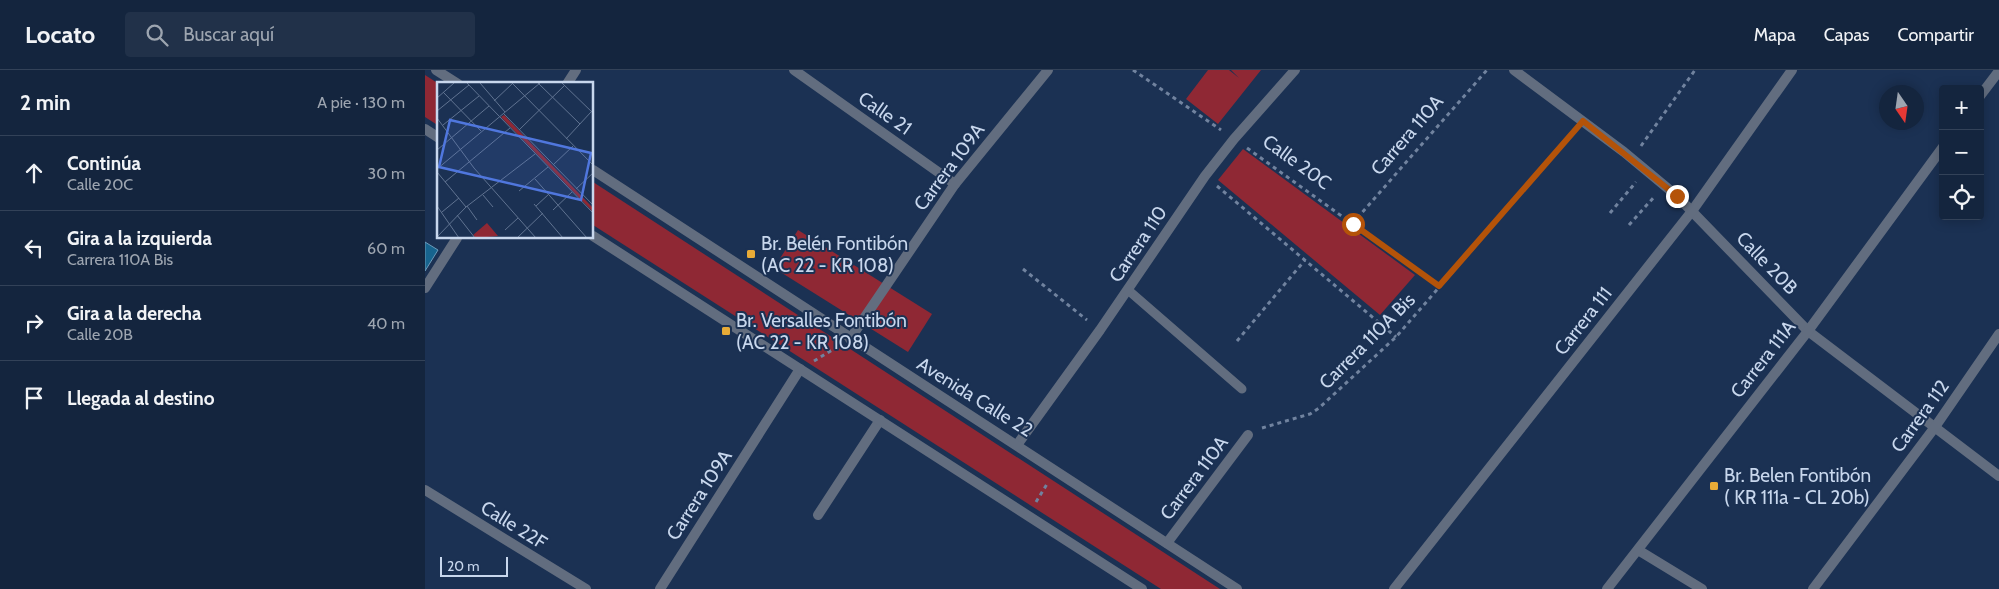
<!DOCTYPE html>
<html lang="es">
<meta charset="utf-8">
<style>
:root{--surface:#14253e;--page:#213149;--text:#f1f3f6;--muted:#9da5b0;--line:#334258}
body{margin:0;font-family:Cabin,sans-serif;background:var(--page);color:var(--text)}
.controls{position:absolute;right:15px;top:15px;display:grid;overflow:hidden;border-radius:5px;box-shadow:0 2px 12px #0003}
.controls button{width:45px;height:45px;display:grid;place-items:center;padding:0;border:0;border-bottom:1px solid var(--line);background:var(--surface);color:var(--text);font:25px sans-serif}
.compass{position:absolute;left:1454px;top:15px;width:45px;height:45px;border-radius:50%;background:var(--surface);box-shadow:0 2px 12px #0003;rotate:167deg}
.scale{position:absolute;left:15px;bottom:12px;width:68px;box-sizing:border-box;padding-left:5px;border:2px solid #c8d7ed;border-top:0;font-size:14px;line-height:18px;white-space:nowrap;color:#c8d7ed;-webkit-text-stroke:4px #1b3153;paint-order:stroke}
.stop{position:absolute;width:15px;height:15px;margin:-11px;border:4px solid #b45309;border-radius:50%;background:#fff}
.stop.end{background:#b45309;border-color:#fff;box-shadow:0 1px 5px #0008}
.list{margin:0;padding:0;list-style:none}
h2{display:flex;justify-content:space-between;align-items:center;height:65px;margin:0;padding:0 20px;font-size:21px}
h2 small{font-size:16px;font-weight:400;color:var(--muted)}
.list li{display:grid;grid-template-columns:32px 1fr auto;gap:15px;align-items:center;box-sizing:border-box;height:75px;padding:0 20px;border-top:1px solid var(--line)}
.list b{display:block;font-size:19px;white-space:nowrap}
.list p{margin:0;font-size:16px;white-space:nowrap;color:var(--muted)}
.list em{font-size:16px;font-style:normal;color:var(--muted)}
.icon{flex:none;width:28px;height:28px;fill:none;stroke:currentColor;stroke-width:2;stroke-linecap:round;stroke-linejoin:round}
.map{position:relative;flex:none;width:1574px;height:519px;overflow:hidden}
header{display:flex;align-items:center;gap:30px;box-sizing:border-box;height:70px;padding:0 25px;background:var(--surface);border-bottom:1px solid var(--line)}
header strong{font-size:24px}
nav{display:flex;gap:28px;margin-inline-start:auto;font-size:18px}
.search{width:350px;height:45px;background:var(--page);display:flex;align-items:center;gap:12px;box-sizing:border-box;padding:0 18px;border-radius:5px;color:var(--muted);font-size:19px}
main{display:flex}
aside{flex:1;background:var(--surface)}
.map>svg:first-child{display:block}
</style>
<header>
<strong>Locato</strong>
<div class="search"><svg class="icon" aria-label="search" viewBox="0 0 24 24"><circle cx="10" cy="10" r="6"/><path d="M15 15l6 6"/></svg>Buscar aquí</div>
<nav><a>Mapa</a><a>Capas</a><a>Compartir</a></nav>
</header>
<main>
<aside>
<h2>2 min<small>A pie · 130 m</small></h2>
<ul class="list">
<li><svg class="icon" aria-label="ahead" viewBox="0 0 24 24"><path d="M12 20V5M6 11l6-6 6 6"/></svg><div><b>Continúa</b><p>Calle 20C</p></div><em>30 m</em></li>
<li><svg class="icon" aria-label="left" viewBox="0 0 24 24"><path d="M17 20v-9H6M10 6l-5 5 5 5"/></svg><div><b>Gira a la izquierda</b><p>Carrera 110A Bis</p></div><em>60 m</em></li>
<li><svg class="icon" aria-label="right" viewBox="0 0 24 24"><path d="M7 20v-9h11M14 6l5 5-5 5"/></svg><div><b>Gira a la derecha</b><p>Calle 20B</p></div><em>40 m</em></li>
<li><svg class="icon" aria-label="arrive" viewBox="0 0 24 24"><path d="M6 21V4h12l-3 4 3 4H6"/></svg><div><b>Llegada al destino</b></div></li>
</ul>
</aside>
<div class="map">
<svg width="1574" height="519" viewBox="0 0 1574 519">
<rect width="100%" height="100%" fill="#1b3153"/>
<g fill="#8f2834">
<polygon points="783,0 804,0 814,8 806,0 836,0 793,54 761,29"/>
<polygon points="0,5 14,14 14,56 0,47"/>
<polygon points="818,79 990,205 955,245 793,110"/>
<polygon points="168,112 795,519 736,519 168,155"/>
<polygon points="373,160 507,244 483,282 349,198"/>
</g>
<polygon fill="#17648e" stroke="#6d9bba" points="0,172 13,180 0,201"/>
<g fill="none" stroke-linecap="round" stroke-linejoin="round">
<g stroke="#71839f" stroke-width="3" stroke-dasharray="4 4" stroke-linecap="butt">
<polyline points="708,0 796,60"/>
<polyline points="1216,76 1270,0"/>
<polyline points="822,78 1014,216"/>
<polyline points="792,116 971,267"/>
<polyline points="1185,143 1211,112"/>
<polyline points="927,154 1062,0"/>
<polyline points="1204,155 1229,127"/>
<polyline points="598,199 662,250"/>
<polyline points="812,271 880,190"/>
<polyline points="389,291 412,277"/>
<polyline points="837,358 885,344 894,338 971,267 1148,63"/>
<polyline points="611,432 622,414"/>
</g>
<polyline stroke="#626d7f" stroke-width="9" points="703,220 817,319"/>
<polyline stroke="#626d7f" stroke-width="10" points="393,445 455,350"/>
<g stroke="#626d7f" stroke-width="10">
<polyline points="369,0 530,114"/>
<polyline points="1089,0 1199,82 1252,126 1383,261 1574,406"/>
<polyline points="142,14 151,0"/>
<polyline points="0,218 32,168"/>
<polyline points="425,269 530,114 623,0"/>
<polyline points="592,375 675,260 780,106 809,69 870,0"/>
<polyline points="0,420 161,519"/>
<polyline points="742,473 823,365"/>
<polyline points="1213,480 1277,519"/>
<polyline points="235,519 375,299"/>
<polyline points="969,519 1267,141 1367,0"/>
<polyline points="1388,519 1510,357 1574,264"/>
</g>
<g stroke="#626d7f" stroke-width="10">
<polyline points="11,0 33,14"/>
<polyline points="1555,26 1574,1"/>
<polyline points="0,59 14,68"/>
<polyline points="168,100 812,519"/>
<polyline points="168,166 717,519"/>
<polyline points="1182,519 1383,261 1518,77"/>
</g>
</g>
<g fill="none" stroke-linecap="round" stroke-linejoin="round">
<polyline stroke="#b45309" stroke-width="6" points="928,154 1014,216 1158,51 1252,126"/>
</g>
<g fill="#e8ab37" stroke="#1b3153" stroke-width="2">
<rect x="321" y="179" width="10" height="10" rx="2.5"/>
<rect x="296" y="256" width="10" height="10" rx="2.5"/>
<rect x="1284" y="411" width="10" height="10" rx="2.5"/>
</g>
<g text-anchor="middle" dominant-baseline="central" stroke-width="4" stroke-linejoin="round" paint-order="stroke">
<g font-size="19" fill="#c8d7ed" stroke="#1b3153">
<text transform="translate(460 43) rotate(35)">Calle 21</text>
<text transform="translate(982 65) rotate(-49)">Carrera 110A</text>
<text transform="translate(872 92) rotate(36)">Calle 20C</text>
<text transform="translate(524 97) rotate(-53)">Carrera 109A</text>
<text transform="translate(713 174) rotate(-56)">Carrera 110</text>
<text transform="translate(1342 193) rotate(46)">Calle 20B</text>
<text transform="translate(1158 251) rotate(-52)">Carrera 111</text>
<text transform="translate(942 271) rotate(-45)">Carrera 110A Bis</text>
<text transform="translate(1338 289) rotate(-52)">Carrera 111A</text>
<text transform="translate(550 327) rotate(32)">Avenida Calle 22</text>
<text transform="translate(1495 346) rotate(-54)">Carrera 112</text>
<text transform="translate(769 408) rotate(-53)">Carrera 110A</text>
<text transform="translate(274 425) rotate(-57)">Carrera 109A</text>
<text transform="translate(89 455) rotate(32)">Calle 22F</text>
</g>
<g font-size="19" fill="#c8d7ed" stroke="#1b3153" text-anchor="start">
<text x="336" y="173">Br. Belén Fontibón<tspan x="336" dy="22">(AC 22 - KR 108)</tspan></text>
<text x="311" y="250">Br. Versalles Fontibón<tspan x="311" dy="22">(AC 22 - KR 108)</tspan></text>
<text x="1299" y="405">Br. Belen Fontibón<tspan x="1299" dy="22">( KR 111a - CL 20b)</tspan></text>
</g>
</g>
<g transform="translate(12 12)">
<rect width="156" height="156" fill="#1b3153"/>
<path d="M67,33l89,93v4l-92,-95zM50,141l11,13 -22,2 -3,-3z" fill="#8f2834"/>
<path fill="none" stroke="#607391" stroke-width="1" d="M30,1l127,131M43,1l25,29M75,1l82,83M101,1l42,41M125,1l32,31M6,10l38,39M0,16l17,-15M57,19l19,-18M0,29l32,-26M67,32l90,92M0,36l37,50 62,70M6,43l36,-29M82,48l46,-45M129,57l25,-27M0,68l52,-44M116,83l20,-19M0,87l103,-86M0,90l29,35M98,97l52,59M8,100l65,-54M139,107l18,-17M82,109l29,-24M46,113l10,12M97,122l29,34M0,124l22,32M30,124l10,14M99,124l13,-12M116,128l19,-18M5,130l17,-14M20,133l18,23M68,148l13,-12M0,155l29,-30 69,-53M80,156l26,-25"/>
<path fill="#5077de" fill-opacity="0.15" stroke="#5077de" stroke-width="2.5" d="M13,38l141,33 -10,47 -142,-33z"/>
<rect width="156" height="156" fill="none" stroke="#c8d7ed" stroke-width="2.5"/>
</g>
</svg>
<div class="controls">
<button>+</button>
<button>−</button>
<button><svg class="icon" aria-label="locate" viewBox="0 0 24 24"><circle cx="12" cy="12" r="6"/><path d="M12 2v4M12 18v4M2 12h4M18 12h4"/></svg></button>
</div>
<svg class="compass" viewBox="-18 -18 36 36"><path d="M0-13l5 13h-10z" fill="#e53935"/><path d="M0 13l5-13h-10z" fill="#9da5b0"/></svg>
<div class="scale">20 m</div>
<div class="stop" style="left:928px;top:154px"></div>
<div class="stop end" style="left:1252px;top:126px"></div>
</div>
</main>
